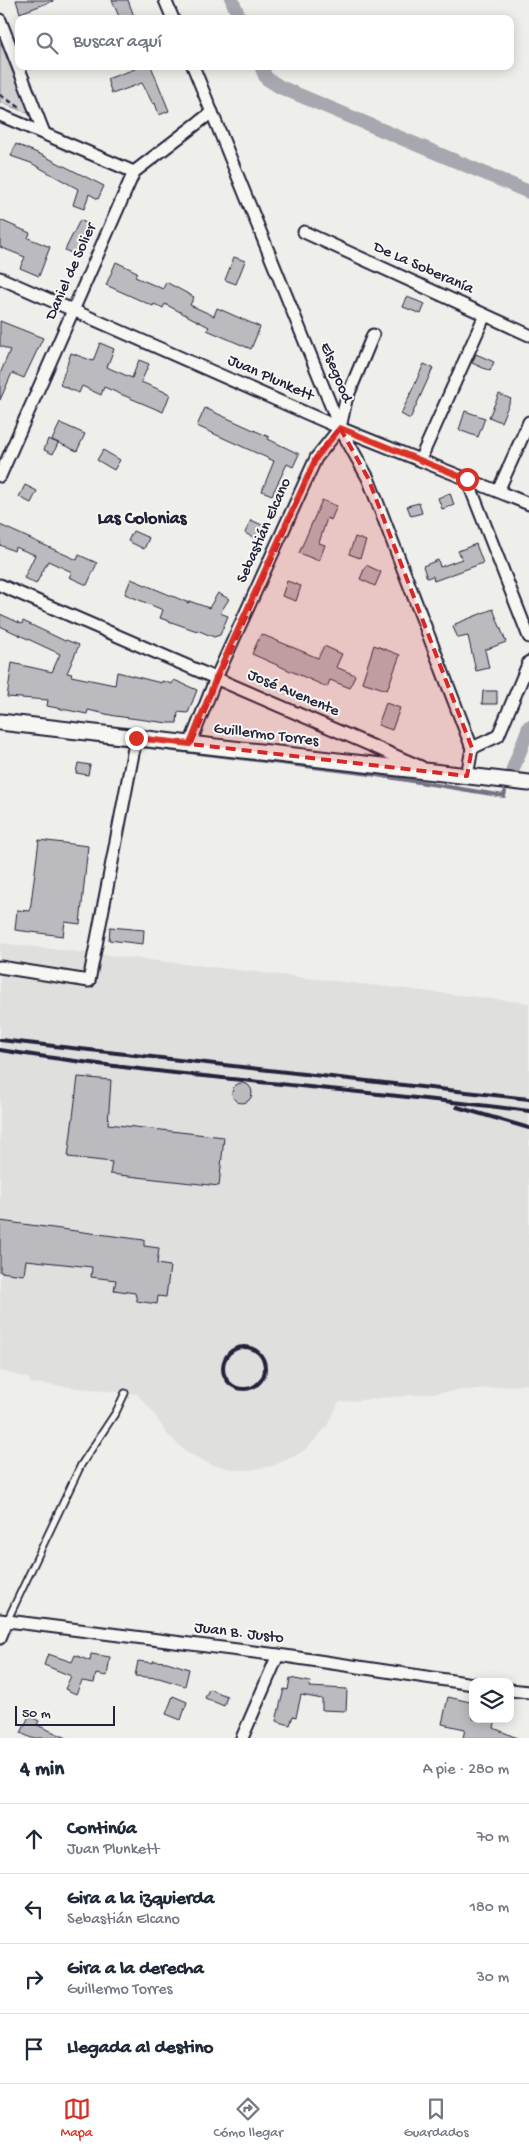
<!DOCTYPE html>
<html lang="es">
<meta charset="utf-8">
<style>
:root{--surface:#fff;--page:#f2f2f3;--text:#1f2937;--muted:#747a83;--line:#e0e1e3;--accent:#d93025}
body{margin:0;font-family:"Gochi Hand",sans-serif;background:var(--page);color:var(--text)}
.controls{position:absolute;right:15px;bottom:15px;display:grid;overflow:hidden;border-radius:10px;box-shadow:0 2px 12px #0003}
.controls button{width:45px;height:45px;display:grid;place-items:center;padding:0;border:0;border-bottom:1px solid var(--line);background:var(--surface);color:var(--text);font:25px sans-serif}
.scale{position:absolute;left:15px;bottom:12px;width:100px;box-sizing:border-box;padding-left:5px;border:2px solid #22223b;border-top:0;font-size:14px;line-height:18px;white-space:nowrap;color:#22223b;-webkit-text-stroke:4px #f6f6f2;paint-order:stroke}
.stop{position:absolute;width:15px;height:15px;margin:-11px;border:4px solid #d93025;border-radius:50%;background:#fff}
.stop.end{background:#d93025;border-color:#fff;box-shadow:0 1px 5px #0008}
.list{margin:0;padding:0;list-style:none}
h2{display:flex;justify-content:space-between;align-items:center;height:65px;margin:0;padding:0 20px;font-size:21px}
h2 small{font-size:16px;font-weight:400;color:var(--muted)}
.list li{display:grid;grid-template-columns:32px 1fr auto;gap:15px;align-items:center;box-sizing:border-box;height:70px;padding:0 20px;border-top:1px solid var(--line)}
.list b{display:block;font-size:19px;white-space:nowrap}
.list p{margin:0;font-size:16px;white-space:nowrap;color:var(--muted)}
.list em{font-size:16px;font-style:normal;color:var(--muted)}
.icon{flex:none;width:28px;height:28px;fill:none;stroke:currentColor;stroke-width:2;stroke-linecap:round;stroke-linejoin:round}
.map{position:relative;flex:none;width:529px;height:1738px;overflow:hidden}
.search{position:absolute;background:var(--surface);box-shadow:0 2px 12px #0003;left:15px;right:15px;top:15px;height:55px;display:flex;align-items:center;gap:12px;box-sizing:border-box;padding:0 18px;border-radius:10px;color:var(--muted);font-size:19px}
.sheet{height:345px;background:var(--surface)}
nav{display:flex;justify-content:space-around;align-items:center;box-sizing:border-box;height:70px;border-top:1px solid var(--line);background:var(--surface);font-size:14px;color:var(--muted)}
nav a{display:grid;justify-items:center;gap:2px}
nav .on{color:var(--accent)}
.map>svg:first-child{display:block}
</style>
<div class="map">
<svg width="529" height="1738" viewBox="0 0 529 1738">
<rect width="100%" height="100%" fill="#eeeeeb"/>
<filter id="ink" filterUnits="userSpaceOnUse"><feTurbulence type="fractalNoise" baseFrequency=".02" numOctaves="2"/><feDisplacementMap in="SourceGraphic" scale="10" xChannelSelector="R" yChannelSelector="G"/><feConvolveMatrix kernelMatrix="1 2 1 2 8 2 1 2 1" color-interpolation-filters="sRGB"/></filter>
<g filter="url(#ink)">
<polygon fill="#dfdfde" points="0,943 529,1003 529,1384 339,1402 327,1426 309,1446 299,1454 273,1466 249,1470 236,1470 210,1464 186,1452 167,1434 153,1412 137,1394 31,1383 28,1378 0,1371"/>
<polygon fill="#d0d0d1" stroke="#797986" points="0,42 30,114 0,102"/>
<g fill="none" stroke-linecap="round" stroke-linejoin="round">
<polyline stroke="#727281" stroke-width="4" points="67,737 370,774 504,796 505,792"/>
<g stroke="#a7a7af" stroke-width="14">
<polyline points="232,0 240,19"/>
<polyline points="261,66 266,78 280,87 529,192"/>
<polyline points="513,769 529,727"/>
</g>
</g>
<g fill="#bbbbbf" stroke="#22223b">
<polygon points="16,0 53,0 53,1 20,13"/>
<polygon points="112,0 128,0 135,19 120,19"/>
<polygon points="134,66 151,66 169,111 159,115 155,103 153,104 142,83 112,94 107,79 135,69"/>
<polygon points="16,144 42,155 104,186 98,199 89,194 84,209 73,205 78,189 31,163 11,156"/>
<polygon points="0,220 30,233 28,238 50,247 39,276 20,268 25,257 0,247"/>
<polygon points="80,220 91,226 77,256 65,250"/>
<polygon points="234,257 245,261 236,284 225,280"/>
<polygon points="116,262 137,272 135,277 163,289 166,282 194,297 190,305 214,316 217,308 260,327 251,349 207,330 209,327 165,304 163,308 154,304 153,306 106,285"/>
<polygon points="407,297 425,304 421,314 403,307"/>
<polygon points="0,321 43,338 24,378 12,373 0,400 0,374 10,350 0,346"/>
<polygon points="100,343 114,349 107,367 111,369 132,378 139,360 149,364 141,382 170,394 163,412 104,387 101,395 82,386 79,393 60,385 71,353 93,361"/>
<polygon points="476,354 494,362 490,371 472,363"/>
<polygon points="424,364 433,368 410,419 401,414"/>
<polygon points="499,394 511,399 501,422 489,417"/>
<polygon points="205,408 269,437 268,439 299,454 293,467 287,464 272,495 262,491 274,461 197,426"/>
<polygon points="465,411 485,418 478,437 459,430"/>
<polygon points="60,423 85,434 77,451 52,440"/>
<polygon points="48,439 58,443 53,454 44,450"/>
<polygon points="103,450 120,460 114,470 97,460"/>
<polygon points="25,485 37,491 31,503 19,497"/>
<polygon points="450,493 454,505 442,509 438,498"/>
<polygon points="322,500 337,506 331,520 327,518 319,543 325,545 319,561 299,553"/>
<polygon points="419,503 422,513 411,516 407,506"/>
<polygon points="251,520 264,526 258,540 245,533"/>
<polygon points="0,525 77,560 79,555 97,563 87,585 69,577 72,572 48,561 36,584 24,578 35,555 15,547 14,551 0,545"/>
<polygon points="133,531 149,538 144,549 128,541"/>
<polygon points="355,537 366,541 360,558 349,554"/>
<polygon points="476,544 483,563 434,581 433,576 427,578 423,566 438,560 440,567 462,559 458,551"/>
<polygon points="366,565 381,572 375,586 360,579"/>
<polygon points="131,579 189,603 189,601 209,608 218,593 229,599 220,613 228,616 220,635 214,637 197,630 197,631 160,618 163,610 125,594"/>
<polygon points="287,581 301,586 296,601 282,596"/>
<polygon points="493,609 506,642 485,650 489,668 476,671 468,636 458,638 453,627 456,626 455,624"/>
<polygon points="0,614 22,624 23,621 65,641 66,640 79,645 67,673 72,674 71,676 115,685 117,672 161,683 162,681 172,684 174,680 197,690 188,713 178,712 177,723 168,723 115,716 88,710 87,714 47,706 48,700 7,697 12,663 52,672 60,654 0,626"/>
<polygon points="261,634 318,658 324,646 342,654 336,667 355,675 350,688 330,680 327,687 252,654"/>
<polygon points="374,645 400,655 387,690 362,682"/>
<polygon points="483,691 497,691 497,704 482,704"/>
<polygon points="386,703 400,708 392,730 378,725"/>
<polygon points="78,763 90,765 88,775 76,773"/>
<polygon points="39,840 88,846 80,924 65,922 63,936 15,930 17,910 30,911"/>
<polygon points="110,927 144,930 143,944 109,940"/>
<polygon points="78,1077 111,1080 108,1124 224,1137 219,1186 110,1174 112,1162 68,1157"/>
<circle cx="242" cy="1093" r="10"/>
<polygon points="0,1221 144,1240 144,1246 159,1248 157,1264 170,1266 166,1297 158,1296 157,1304 137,1301 135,1293 114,1290 116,1280 91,1277 92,1267 26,1260 24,1275 0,1272"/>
<polygon points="48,1654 72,1662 75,1655 90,1661 91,1654 110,1657 107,1676 96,1674 94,1683 82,1681 76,1694 65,1689 71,1676 44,1665"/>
<polygon points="138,1661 153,1663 153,1661 167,1662 189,1669 185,1686 159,1678 135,1676"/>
<polygon points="290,1678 310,1682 309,1687 347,1689 346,1711 322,1710 322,1699 301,1695 296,1717 293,1716 290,1725 276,1721 284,1689 288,1690"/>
<polygon points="209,1689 227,1696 224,1706 205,1698"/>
<polygon points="173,1696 187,1702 181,1720 166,1714"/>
<polygon points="448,1697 470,1702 473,1704 473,1719 496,1719 494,1728 517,1738 463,1738 465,1729 442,1724"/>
<polygon points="29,1716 39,1721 37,1725 67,1738 31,1738 21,1733"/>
</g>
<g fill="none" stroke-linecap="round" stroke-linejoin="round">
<defs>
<polyline id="lane" points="7,1621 81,1465 116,1412 125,1393"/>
<g id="street">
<polyline points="165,0 173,19"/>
<polyline points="0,20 44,133"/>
<polyline points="193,66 340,428 368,478 472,748 467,776"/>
<polyline points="0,115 134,172"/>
<polyline points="304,232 529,335"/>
<polyline points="0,278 340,428 529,504"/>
<polyline points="420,460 485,315"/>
<polyline points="0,476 134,172 212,112"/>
<polyline points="467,479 529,637"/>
<polyline points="498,491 529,422"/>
<polyline points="0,585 421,767"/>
<polyline points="190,744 216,678 316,458 340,428 346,400 373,335"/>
<polyline points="472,748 498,736 529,662"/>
<polyline points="0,967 89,981 136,738"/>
<polyline points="0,1620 278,1655 473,1684"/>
<polyline points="0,1638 7,1621"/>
<polyline points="510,1690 529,1692"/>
<polyline points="242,1738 278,1655"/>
</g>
<polyline id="secondary" points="0,722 529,783"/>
</defs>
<use href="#lane" stroke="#22223b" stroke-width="9"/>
<use href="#street" stroke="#22223b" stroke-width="15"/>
<use href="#secondary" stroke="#22223b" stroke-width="19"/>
<polyline stroke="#22223b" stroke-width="2.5" stroke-dasharray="5 4" stroke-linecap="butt" points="0,95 22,109"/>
<use href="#lane" stroke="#f6f6f2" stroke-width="5.5"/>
<use href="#street" stroke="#f6f6f2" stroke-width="11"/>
<use href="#secondary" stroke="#f6f6f2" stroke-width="15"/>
<g stroke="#22223b" stroke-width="4">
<polyline points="0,1040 529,1099"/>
<path d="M0,1050c175,28 353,38 529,61"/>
<polyline points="457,1107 529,1128"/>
<circle cx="244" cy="1368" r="21"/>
</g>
</g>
</g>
<g fill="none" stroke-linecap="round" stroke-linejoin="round" filter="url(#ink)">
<polyline stroke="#d93025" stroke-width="6" points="136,738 190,744 216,678 316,458 340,428 467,479"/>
</g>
<path fill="#d62828" fill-opacity="0.2" stroke="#d62828" stroke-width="4" stroke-dasharray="10 6" stroke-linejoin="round" d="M340,428l28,50 104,270 -5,28 -277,-32 126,-286z"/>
<g text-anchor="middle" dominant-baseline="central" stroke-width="4" stroke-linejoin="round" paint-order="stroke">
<g font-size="16" fill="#22223b" stroke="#f6f6f2">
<text transform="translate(423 269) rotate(24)">De La Soberanía</text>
<text transform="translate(72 272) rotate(-66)">Daniel de Solier</text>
<text transform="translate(335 373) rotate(68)">Elsegood</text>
<text transform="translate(270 379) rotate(24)">Juan Plunkett</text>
<text transform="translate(265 531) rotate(-66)">Sebastián Elcano</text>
<text transform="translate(293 694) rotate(23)">José Avenente</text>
<text transform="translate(266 736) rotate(7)">Guillermo Torres</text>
<text transform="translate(239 1634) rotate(7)">Juan B. Justo</text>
</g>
<g font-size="18" font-weight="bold" fill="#22223b" stroke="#f6f6f2">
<text x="142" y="519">Las Colonias</text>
</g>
</g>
</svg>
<div class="controls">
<button><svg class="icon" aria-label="layers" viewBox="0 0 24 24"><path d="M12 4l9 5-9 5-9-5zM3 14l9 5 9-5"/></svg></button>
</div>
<div class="scale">50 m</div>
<div class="stop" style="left:467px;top:479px"></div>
<div class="stop end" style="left:136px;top:738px"></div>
<div class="search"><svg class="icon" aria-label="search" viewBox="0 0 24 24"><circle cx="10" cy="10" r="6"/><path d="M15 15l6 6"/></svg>Buscar aquí</div>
</div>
<section class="sheet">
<h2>4 min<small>A pie · 280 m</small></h2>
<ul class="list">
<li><svg class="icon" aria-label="ahead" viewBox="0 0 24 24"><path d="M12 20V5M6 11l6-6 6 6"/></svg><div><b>Continúa</b><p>Juan Plunkett</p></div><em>70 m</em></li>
<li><svg class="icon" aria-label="left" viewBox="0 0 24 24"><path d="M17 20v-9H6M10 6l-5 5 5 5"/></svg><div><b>Gira a la izquierda</b><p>Sebastián Elcano</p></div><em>180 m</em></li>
<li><svg class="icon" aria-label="right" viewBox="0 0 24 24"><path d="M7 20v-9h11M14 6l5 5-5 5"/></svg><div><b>Gira a la derecha</b><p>Guillermo Torres</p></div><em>30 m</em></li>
<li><svg class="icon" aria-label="arrive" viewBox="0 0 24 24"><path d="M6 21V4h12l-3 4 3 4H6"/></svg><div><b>Llegada al destino</b></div></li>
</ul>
</section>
<nav>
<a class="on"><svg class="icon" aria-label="map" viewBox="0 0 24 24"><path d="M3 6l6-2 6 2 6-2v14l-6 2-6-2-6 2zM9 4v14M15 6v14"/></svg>Mapa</a>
<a><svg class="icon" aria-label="directions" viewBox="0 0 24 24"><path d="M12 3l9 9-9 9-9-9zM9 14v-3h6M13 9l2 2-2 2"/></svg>Cómo llegar</a>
<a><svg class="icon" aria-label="saved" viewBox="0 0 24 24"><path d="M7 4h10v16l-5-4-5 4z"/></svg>Guardados</a>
</nav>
